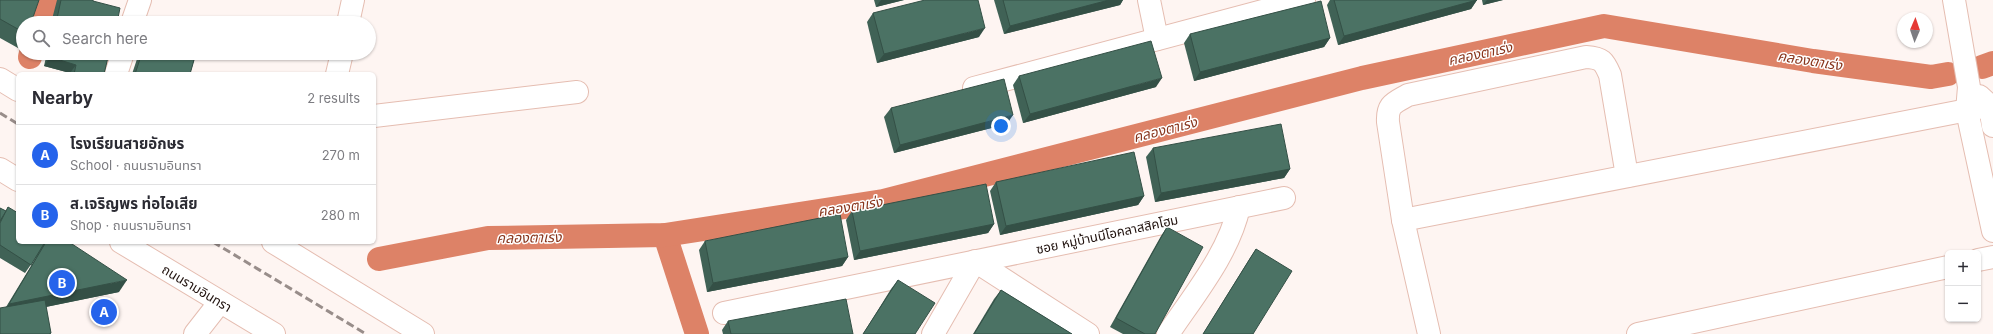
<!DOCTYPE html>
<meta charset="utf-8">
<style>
:root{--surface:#fff;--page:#f7f7f7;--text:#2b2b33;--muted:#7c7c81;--line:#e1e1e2;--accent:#2563eb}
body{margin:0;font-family:Inter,"Noto Sans Thai",sans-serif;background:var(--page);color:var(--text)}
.controls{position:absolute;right:12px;bottom:12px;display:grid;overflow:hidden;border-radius:6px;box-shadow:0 1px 3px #0004}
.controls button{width:36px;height:36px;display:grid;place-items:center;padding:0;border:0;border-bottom:1px solid var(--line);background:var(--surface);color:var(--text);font:20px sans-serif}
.compass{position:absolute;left:1897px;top:12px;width:36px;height:36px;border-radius:50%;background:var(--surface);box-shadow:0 1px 3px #0004;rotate:2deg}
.you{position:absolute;left:1001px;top:126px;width:14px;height:14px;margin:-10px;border:3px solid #fff;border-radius:50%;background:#1a73e8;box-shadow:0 0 0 6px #1a73e833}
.badge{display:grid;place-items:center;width:26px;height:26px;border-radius:50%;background:var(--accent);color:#fff;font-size:13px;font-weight:700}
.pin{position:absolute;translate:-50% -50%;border:2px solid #fff;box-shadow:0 1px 4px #0006}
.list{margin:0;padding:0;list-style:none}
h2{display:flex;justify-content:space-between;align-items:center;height:52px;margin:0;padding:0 16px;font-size:17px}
h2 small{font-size:13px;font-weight:400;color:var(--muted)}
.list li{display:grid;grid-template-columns:26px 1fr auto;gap:12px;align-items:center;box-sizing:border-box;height:60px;padding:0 16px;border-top:1px solid var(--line)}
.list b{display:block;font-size:15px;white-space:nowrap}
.list p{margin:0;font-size:13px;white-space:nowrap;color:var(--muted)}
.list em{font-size:13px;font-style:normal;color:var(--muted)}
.icon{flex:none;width:22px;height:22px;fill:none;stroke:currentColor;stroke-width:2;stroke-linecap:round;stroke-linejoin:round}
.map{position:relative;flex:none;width:1993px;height:334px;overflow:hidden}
.search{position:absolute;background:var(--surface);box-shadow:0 1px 3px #0004;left:16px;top:16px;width:360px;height:44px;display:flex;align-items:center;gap:10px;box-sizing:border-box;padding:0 14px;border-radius:22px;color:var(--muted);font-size:15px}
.panel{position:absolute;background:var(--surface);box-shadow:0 1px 3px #0004;left:16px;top:72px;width:360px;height:172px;border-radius:6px}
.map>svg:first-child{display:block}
</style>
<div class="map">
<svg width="1993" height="334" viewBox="0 0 1993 334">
<rect width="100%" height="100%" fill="#fef5f2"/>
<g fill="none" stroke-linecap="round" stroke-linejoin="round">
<g stroke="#dd8267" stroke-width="24">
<polyline points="41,23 49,0"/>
<polyline points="30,57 31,53"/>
<polyline points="1982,67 1993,63"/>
<polyline points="665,235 697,334"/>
<polyline points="379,259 488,238 665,235 883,201 1362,78 1604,26 1813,61 1931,77 1948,74"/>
</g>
<defs>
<g id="minor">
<polyline points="1149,0 1157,39"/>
<polyline points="1954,0 1969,87 1967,111 1993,231"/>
<polyline points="132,23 140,0"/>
<polyline points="348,23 353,0"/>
<polyline points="116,74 123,53"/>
<polyline points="337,74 342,53"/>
<polyline points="974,88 1304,0"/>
<polyline points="1979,96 1990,106 1993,126"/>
<polyline points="374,116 577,92"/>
<polyline points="1403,220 1993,105"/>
<polyline points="1978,260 1993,257"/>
<polyline points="724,313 1284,198"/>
<polyline points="195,334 220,302"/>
<polyline points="933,334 975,261 1088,334"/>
<path d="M1168,334c26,-39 61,-81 71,-127"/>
<path d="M1429,334l-26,-114 -15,-98c-1,-18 6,-19 20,-27l178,-38c16,1 18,4 24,18l17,101"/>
<polyline points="1638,334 1948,267"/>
</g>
<g id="major">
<polyline points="0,79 18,90"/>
<polyline points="0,169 18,180"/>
<polyline points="121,242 274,334"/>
<polyline points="273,242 423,334"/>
</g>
</defs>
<use href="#minor" stroke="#e5bdb1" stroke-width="24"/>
<use href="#major" stroke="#e5bdb1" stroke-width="24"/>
<use href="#minor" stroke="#fff" stroke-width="22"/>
<use href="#major" stroke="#fff" stroke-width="22"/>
<g stroke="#988d8a" stroke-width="3" stroke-dasharray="8 4" stroke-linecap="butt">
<polyline points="0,113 18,124"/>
<polyline points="213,242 366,334"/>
</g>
</g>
<g fill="#406256">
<polygon points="0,0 23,23 23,41 18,48 0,38"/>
<polygon points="57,0 93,0 93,1 117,23 51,23"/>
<polygon points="874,0 904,0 876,7"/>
<polygon points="994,0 1123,0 1120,5 1004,34"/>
<polygon points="1330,0 1477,0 1471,9 1338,45 1327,5"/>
<polygon points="1482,0 1503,0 1483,5"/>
<polygon points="873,13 979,37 877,63 867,22"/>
<polygon points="1190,34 1330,38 1324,47 1194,81 1184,43"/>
<polygon points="47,53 109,53 104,74 70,74 70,73 44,66"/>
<polygon points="139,53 196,53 190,74 132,74"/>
<polygon points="1019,76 1156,87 1023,123 1013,85"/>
<polygon points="891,108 1007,124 894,153 884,117"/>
<polygon points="1153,148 1290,169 1284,178 1155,202 1146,157"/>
<polygon points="996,182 1144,196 1138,205 1000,235 990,191"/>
<polygon points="8,207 18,242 69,242 119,292 46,307 51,334 0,334 6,307 37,256 25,273 0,258 0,208 6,211"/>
<polygon points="852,211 994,224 988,233 854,260 846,220"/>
<polygon points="1167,227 1155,334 1123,334 1110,327 1161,236"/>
<polygon points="705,241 848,257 842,266 707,292 699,250"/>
<polygon points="1256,249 1253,334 1203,334 1250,258"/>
<polygon points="898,280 915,334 863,334 891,289"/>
<polygon points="1001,290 1072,334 973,334 994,299"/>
<polygon points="728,321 853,334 723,334 722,330"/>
</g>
<g fill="#345046">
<polygon points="881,0 904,0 876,7"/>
<polygon points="1109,0 1123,0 1120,5 1004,34 1010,26"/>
<polygon points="1477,0 1471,9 1338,45 1344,36"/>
<polygon points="1487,0 1503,0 1483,5"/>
<polygon points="985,28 979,37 877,63 884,54"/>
<polygon points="1330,38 1324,47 1194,81 1200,72"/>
<polygon points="50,57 76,65 70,73 44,66"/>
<polygon points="1162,78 1156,87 1023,123 1030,114"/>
<polygon points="1013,115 1007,124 894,153 900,145"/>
<polygon points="1290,169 1284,178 1155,202 1161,193"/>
<polygon points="1144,196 1138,205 1000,235 1006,226"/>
<polygon points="994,224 988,233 854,260 860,251"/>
<polygon points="848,257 842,266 707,292 713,283"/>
<polygon points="127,280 119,292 1,316 9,304"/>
</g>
<g fill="#4b7264" stroke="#345046">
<polygon points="0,0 39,0 31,23 23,23 23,32 0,19"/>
<polygon points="61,0 93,0 93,1 120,8 117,23 56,23"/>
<polygon points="925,0 978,0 985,28 884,54 873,13"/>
<polygon points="1003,0 1109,0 1010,26"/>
<polygon points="1334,0 1477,0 1344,36"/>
<polygon points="1321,1 1330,38 1200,72 1190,34"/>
<polygon points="1151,41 1162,78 1030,114 1019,76"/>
<polygon points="51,53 109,53 104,74 74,74 76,65 50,57"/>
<polygon points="142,53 196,53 190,74 135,74"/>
<polygon points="1004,79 1013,115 900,145 891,108"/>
<polygon points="1281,124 1290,169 1161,193 1153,148"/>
<polygon points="1134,152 1144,196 1006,226 996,182"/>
<polygon points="986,184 994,224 860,251 852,211"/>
<polygon points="8,207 18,213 18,242 45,242 31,265 0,245 0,223"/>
<polygon points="0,208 6,211 0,221"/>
<polygon points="840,214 848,257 713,283 705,241"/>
<polygon points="1167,227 1203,247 1155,334 1145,334 1116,318"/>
<polygon points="46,242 69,242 127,280 9,304"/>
<polygon points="1256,249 1292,271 1253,334 1203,334"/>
<polygon points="898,280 935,303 915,334 863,334"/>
<polygon points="1001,290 1072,334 974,334"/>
<polygon points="846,299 853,334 731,334 728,321"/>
<polygon points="45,300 51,333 49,334 0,334 0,308"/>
</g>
<g text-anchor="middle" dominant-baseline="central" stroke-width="3" stroke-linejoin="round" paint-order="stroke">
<g font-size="13" fill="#1f110d" stroke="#fff">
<text transform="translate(1107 234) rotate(-12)">ซอย หมู่บ้านนีโอคลาสสิคโฮม</text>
<text transform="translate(197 288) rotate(31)">ถนนรามอินทรา</text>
</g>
<g font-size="14" font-style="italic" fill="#88351c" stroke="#fff">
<text transform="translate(1480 53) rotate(-12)">คลองตาเร่ง</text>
<text transform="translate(1810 60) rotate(9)">คลองตาเร่ง</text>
<text transform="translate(1165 129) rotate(-14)">คลองตาเร่ง</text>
<text transform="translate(850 206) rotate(-9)">คลองตาเร่ง</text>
<text transform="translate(529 237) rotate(-1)">คลองตาเร่ง</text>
</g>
</g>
</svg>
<div class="controls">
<button>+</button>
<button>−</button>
</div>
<svg class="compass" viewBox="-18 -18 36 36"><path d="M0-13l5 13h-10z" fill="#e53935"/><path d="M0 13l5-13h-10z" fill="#7c7c81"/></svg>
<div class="you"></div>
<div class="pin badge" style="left:104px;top:312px">A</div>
<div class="pin badge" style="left:62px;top:283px">B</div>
<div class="search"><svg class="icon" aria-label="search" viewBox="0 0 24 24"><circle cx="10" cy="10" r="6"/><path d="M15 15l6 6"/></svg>Search here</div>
<section class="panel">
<h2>Nearby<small>2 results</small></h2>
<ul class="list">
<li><span class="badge">A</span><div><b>โรงเรียนสายอักษร</b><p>School · ถนนรามอินทรา</p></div><em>270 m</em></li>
<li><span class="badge">B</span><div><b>ส.เจริญพร ท่อไอเสีย</b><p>Shop · ถนนรามอินทรา</p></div><em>280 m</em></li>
</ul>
</section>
</div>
